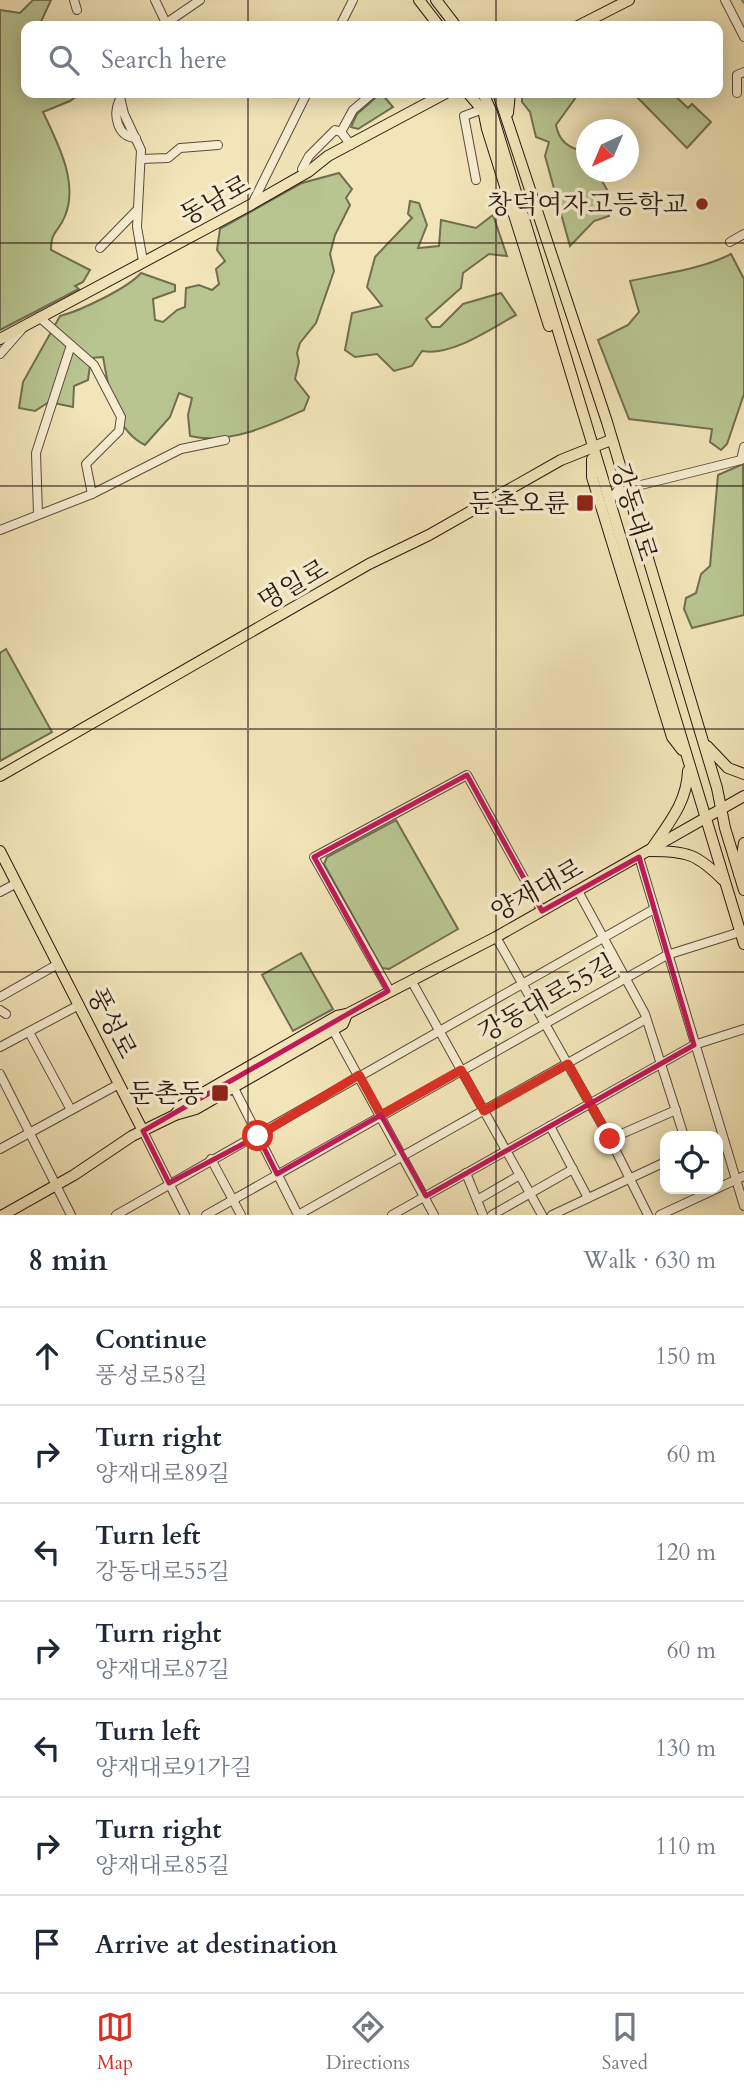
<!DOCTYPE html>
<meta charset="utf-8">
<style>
:root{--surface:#fff;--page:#f2f2f3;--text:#1f2937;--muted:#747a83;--line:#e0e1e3;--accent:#d93025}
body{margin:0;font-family:Cardo,"Noto Serif KR",serif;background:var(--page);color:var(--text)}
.controls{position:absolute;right:21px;bottom:21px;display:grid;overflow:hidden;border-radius:14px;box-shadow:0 4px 18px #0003}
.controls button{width:63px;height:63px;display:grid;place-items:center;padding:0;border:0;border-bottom:2px solid var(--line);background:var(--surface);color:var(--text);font:35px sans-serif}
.compass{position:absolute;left:576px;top:119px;width:63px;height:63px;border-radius:50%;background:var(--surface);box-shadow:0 4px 18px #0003;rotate:224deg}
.stop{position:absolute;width:21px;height:21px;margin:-16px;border:5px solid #d93025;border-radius:50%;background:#fff}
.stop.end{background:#d93025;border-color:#fff;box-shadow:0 2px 7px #0008}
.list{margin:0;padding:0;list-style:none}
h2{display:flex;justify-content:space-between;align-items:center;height:91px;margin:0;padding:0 28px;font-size:30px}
h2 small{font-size:23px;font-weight:400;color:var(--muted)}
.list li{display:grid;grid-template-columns:46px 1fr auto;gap:21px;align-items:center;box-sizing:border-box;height:98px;padding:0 28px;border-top:2px solid var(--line)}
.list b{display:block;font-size:26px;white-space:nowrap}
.list p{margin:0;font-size:23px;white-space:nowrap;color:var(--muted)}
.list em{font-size:23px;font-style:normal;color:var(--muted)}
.icon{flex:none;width:38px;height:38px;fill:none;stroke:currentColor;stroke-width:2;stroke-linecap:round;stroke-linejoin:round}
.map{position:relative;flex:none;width:744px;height:1215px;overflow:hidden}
.search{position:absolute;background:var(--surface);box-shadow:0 4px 18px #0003;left:21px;right:21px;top:21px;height:77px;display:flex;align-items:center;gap:18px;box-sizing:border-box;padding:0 24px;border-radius:14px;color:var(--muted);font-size:26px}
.sheet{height:777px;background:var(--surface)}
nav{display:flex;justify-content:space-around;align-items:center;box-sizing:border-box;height:98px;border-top:2px solid var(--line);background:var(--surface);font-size:19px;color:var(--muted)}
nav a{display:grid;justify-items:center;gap:4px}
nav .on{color:var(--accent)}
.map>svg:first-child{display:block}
</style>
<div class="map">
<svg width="744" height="1215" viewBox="0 0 744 1215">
<rect width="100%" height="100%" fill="#f2e5b9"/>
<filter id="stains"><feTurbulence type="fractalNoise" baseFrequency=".00286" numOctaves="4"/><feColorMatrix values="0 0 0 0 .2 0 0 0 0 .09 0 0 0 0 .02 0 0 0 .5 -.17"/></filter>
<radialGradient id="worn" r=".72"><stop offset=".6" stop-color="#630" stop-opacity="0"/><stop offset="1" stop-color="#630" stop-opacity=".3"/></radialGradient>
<g fill="#b8c591" stroke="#706e50" stroke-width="2">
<path d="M33,0h18l-12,26h-13v67h55l-11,8 -27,11c14,30 36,70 22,104 -6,16 -14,14 -14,34l39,20 -7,12 -8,4 4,3 -79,41v-320l20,3z"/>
<polygon points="381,93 393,107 358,129 351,127 357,114"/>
<path d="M522,93h57l-23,32c3,17 13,23 29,27l1,20h11l13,23 -1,21 -15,5 -24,25 -25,-90 4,-14 -13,-5 -6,-25 -8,-10z"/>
<polygon points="633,93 672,93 688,108 692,104 711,122 687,148"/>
<path d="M339,173l13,16 -6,9 4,7 -15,30 -5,19 4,17 -18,52 -16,20 -3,10 2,9 -4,17 14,18 -5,13c-35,16 -76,35 -114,26l-2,-21 4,-17 -13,-5 -9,24 -25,28c-32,-16 -36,-56 -42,-88l-12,1 -3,22 -14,6 -1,21 -24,-5 -14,9 -16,-3 4,-26 37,-66c20,-5 68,-28 81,-43l34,12v6l-22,8 2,21 8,2 14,-12 8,-3 1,-19 13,-3 13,5 7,-6 -3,-15 9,-8 -8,-11 3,-21 82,-46z"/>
<path d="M410,201l9,2 8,22 -9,23 21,-2 2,-26 35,8 17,-13 14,41 -18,-2 -26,19 -2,15 -35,31 6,8h8l23,-23 38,-11 15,22c-24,13 -65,42 -94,36l-10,15 -18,5 -17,-17 -22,3 -10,-7 7,-37 30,-7 -15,-19 8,-30 37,-39 -4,-4z"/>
<path d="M731,254l13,25v115l-17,50 -6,6 -11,-8 2,-13 -83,-10 -31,-79 30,-15 11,-13 -9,-31c35,-8 69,-11 101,-27z"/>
<polygon points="743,464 744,615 692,628 684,609 686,598 696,593 701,574 710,566 718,475"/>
<polygon points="6,649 52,732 0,761 0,653"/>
<polygon points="396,820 458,929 389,969 382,968 324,864 327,857"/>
<polygon points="301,953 333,1009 293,1031 262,975"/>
</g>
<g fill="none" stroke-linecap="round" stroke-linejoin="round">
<polyline stroke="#6e7c72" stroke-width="2" points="742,0 744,3"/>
<defs>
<g id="minor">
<polyline points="74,0 77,10"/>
<polyline points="155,0 166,23"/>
<polyline points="725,0 744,37"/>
<polyline points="162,26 200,0"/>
<polyline points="340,26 353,0"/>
<polyline points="119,93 124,114 141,150 137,227 143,261"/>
<polyline points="737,93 737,75 744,72"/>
<path d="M119,101c-6,14 -2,36 17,37"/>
<polyline points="341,132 353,110 373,93"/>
<polyline points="141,159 168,158 180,148 218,145"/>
<polyline points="302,169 309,156 335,130 341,132 351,145"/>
<polyline points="476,180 464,116 483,109"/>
<polyline points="252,204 307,93"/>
<polyline points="730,242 744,234"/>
<polyline points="100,248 137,210"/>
<polyline points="39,317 94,365 121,417 119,431 86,464 92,494"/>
<polyline points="0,354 22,329"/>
<polyline points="609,502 617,491 741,460 744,447"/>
<polyline points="38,514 36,453 71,345"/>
<polyline points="0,530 92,494 181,449 225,440"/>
<polyline points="639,857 744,1206"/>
<polyline points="578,891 645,1014 684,1136"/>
<polyline points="0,892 17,883"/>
<polyline points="496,937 610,1139 648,1215"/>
<polyline points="411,980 542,1215"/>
<polyline points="390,991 314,857 467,775 542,911"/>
<polyline points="0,997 58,964"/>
<polyline points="0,1010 6,1014"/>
<polyline points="333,1030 434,1215"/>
<polyline points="29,1032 71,1110"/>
<polyline points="0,1047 79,1005"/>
<polyline points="0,1074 71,1215"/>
<polyline points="234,1088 298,1215 646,1019"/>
<polyline points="550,1126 588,1198"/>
<polyline points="143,1131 185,1215"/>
<polyline points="610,1139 676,1110"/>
<polyline points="0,1149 119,1084"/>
<polyline points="211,1159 241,1215"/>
<polyline points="466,1173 483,1215"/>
<polyline points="718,1188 744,1176"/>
<polyline points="477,1200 520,1175"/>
<polyline points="116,1215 654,909"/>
<polyline points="206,1215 667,955 740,932"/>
<polyline points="392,1215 694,1045 744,1029"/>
<polyline points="492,1215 573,1169"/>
<polyline points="552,1215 665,1162"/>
<polyline points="660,1215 716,1189"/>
</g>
<g id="major">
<polyline points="419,0 439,26"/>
<polyline points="436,0 456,26"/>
<polyline points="578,26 629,0"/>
<polyline points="468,93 485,113"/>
<polyline points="483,93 492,113 744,944"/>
<polyline points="498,93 607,422 717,788 725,828 744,890"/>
<polyline points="483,109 487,129 549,326"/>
<polyline points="508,113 510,93"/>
<polyline points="0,339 252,204 308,172 328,156 446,93"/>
<polyline points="592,459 592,477 672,737 682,750"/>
<polyline points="707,746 728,768 744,774"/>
<polyline points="0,776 369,564 429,535 561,460 611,440"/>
<path d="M652,848c17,-25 35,-46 36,-77"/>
<polyline points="0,851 143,1131"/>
<path d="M650,851c37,0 47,3 73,29"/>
<polyline points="739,874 744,843"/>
<polyline points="175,1115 182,1105 337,1016 347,1014 496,937 744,796"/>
<polyline points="3,1215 74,1175 132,1136 175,1115 196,1109 343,1024 347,1014"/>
</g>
</defs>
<use href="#minor" stroke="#5a4b39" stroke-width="10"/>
<use href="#major" stroke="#28180e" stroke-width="12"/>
<use href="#minor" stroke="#f7eed2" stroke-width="8"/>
<use href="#major" stroke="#f2e5b9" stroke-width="10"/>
</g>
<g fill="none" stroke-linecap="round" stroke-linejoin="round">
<polyline stroke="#d93025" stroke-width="9" points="258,1136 359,1075 381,1115 461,1070 484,1111 568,1064 610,1139"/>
</g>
<path fill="none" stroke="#c2185b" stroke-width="5" stroke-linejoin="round" d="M467,775l75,136 97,-54 55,188 -268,151 -45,-81 -104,59 -19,-38 -89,47 -26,-52 245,-140 -74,-134z"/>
<path fill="none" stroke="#28180e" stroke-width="2" stroke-opacity="0.55" d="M248,0v26M496,0v26M248,93v1122M496,93v1122M0,243h744M0,486h744M0,729h744M0,972h744"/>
<g fill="#8f2418" stroke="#f7eed2" stroke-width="2.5">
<circle cx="702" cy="204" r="7"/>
<rect x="576" y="494" width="18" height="18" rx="3.5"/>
<rect x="211" y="1084" width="18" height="18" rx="3.5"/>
</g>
<g text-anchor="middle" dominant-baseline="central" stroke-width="7" stroke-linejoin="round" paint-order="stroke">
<g font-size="26" fill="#28180e" stroke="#f7eed2">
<text transform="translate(215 200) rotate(-28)">동남로</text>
<text transform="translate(634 512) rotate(73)">강동대로</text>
<text transform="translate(293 585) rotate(-30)">명일로</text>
<text transform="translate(537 890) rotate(-29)">양재대로</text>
<text transform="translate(547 998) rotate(-29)">강동대로55길</text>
<text transform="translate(112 1023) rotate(63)">풍성로</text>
</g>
<g font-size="26" fill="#28180e" stroke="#f7eed2" text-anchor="end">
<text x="688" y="204">창덕여자고등학교</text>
<text x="569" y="503">둔촌오륜</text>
<text x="204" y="1093">둔촌동</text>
</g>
</g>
<rect width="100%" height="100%" filter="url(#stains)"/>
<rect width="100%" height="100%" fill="url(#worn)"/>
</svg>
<div class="controls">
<button><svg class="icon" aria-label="locate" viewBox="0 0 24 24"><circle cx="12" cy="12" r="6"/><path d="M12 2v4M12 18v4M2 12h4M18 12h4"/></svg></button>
</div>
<svg class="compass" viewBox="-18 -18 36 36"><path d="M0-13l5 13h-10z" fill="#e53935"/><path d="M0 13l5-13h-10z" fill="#747a83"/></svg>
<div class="stop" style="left:258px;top:1136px"></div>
<div class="stop end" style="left:610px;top:1139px"></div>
<div class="search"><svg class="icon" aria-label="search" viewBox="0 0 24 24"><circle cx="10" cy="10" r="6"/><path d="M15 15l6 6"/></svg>Search here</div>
</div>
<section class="sheet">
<h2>8 min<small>Walk · 630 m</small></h2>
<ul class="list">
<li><svg class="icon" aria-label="ahead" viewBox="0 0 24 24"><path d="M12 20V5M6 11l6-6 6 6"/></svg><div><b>Continue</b><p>풍성로58길</p></div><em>150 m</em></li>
<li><svg class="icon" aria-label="right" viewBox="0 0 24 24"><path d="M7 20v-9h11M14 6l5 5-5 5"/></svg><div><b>Turn right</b><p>양재대로89길</p></div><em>60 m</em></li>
<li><svg class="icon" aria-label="left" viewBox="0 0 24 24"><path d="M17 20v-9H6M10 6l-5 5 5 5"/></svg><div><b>Turn left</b><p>강동대로55길</p></div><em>120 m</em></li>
<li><svg class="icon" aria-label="right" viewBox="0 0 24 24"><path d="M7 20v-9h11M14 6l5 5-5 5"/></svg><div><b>Turn right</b><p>양재대로87길</p></div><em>60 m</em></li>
<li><svg class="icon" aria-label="left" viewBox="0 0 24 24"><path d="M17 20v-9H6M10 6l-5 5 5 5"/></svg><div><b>Turn left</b><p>양재대로91가길</p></div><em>130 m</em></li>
<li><svg class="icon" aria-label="right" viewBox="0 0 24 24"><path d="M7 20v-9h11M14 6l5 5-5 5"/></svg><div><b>Turn right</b><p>양재대로85길</p></div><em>110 m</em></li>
<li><svg class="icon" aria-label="arrive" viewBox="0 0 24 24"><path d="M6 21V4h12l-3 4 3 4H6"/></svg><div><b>Arrive at destination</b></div></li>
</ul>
</section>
<nav>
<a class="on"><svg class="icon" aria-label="map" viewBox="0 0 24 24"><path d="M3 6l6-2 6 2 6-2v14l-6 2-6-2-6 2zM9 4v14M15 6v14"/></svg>Map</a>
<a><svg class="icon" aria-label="directions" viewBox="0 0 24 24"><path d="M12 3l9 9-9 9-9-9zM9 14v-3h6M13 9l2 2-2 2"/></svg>Directions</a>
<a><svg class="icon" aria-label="saved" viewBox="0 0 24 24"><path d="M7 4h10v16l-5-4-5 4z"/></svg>Saved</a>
</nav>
